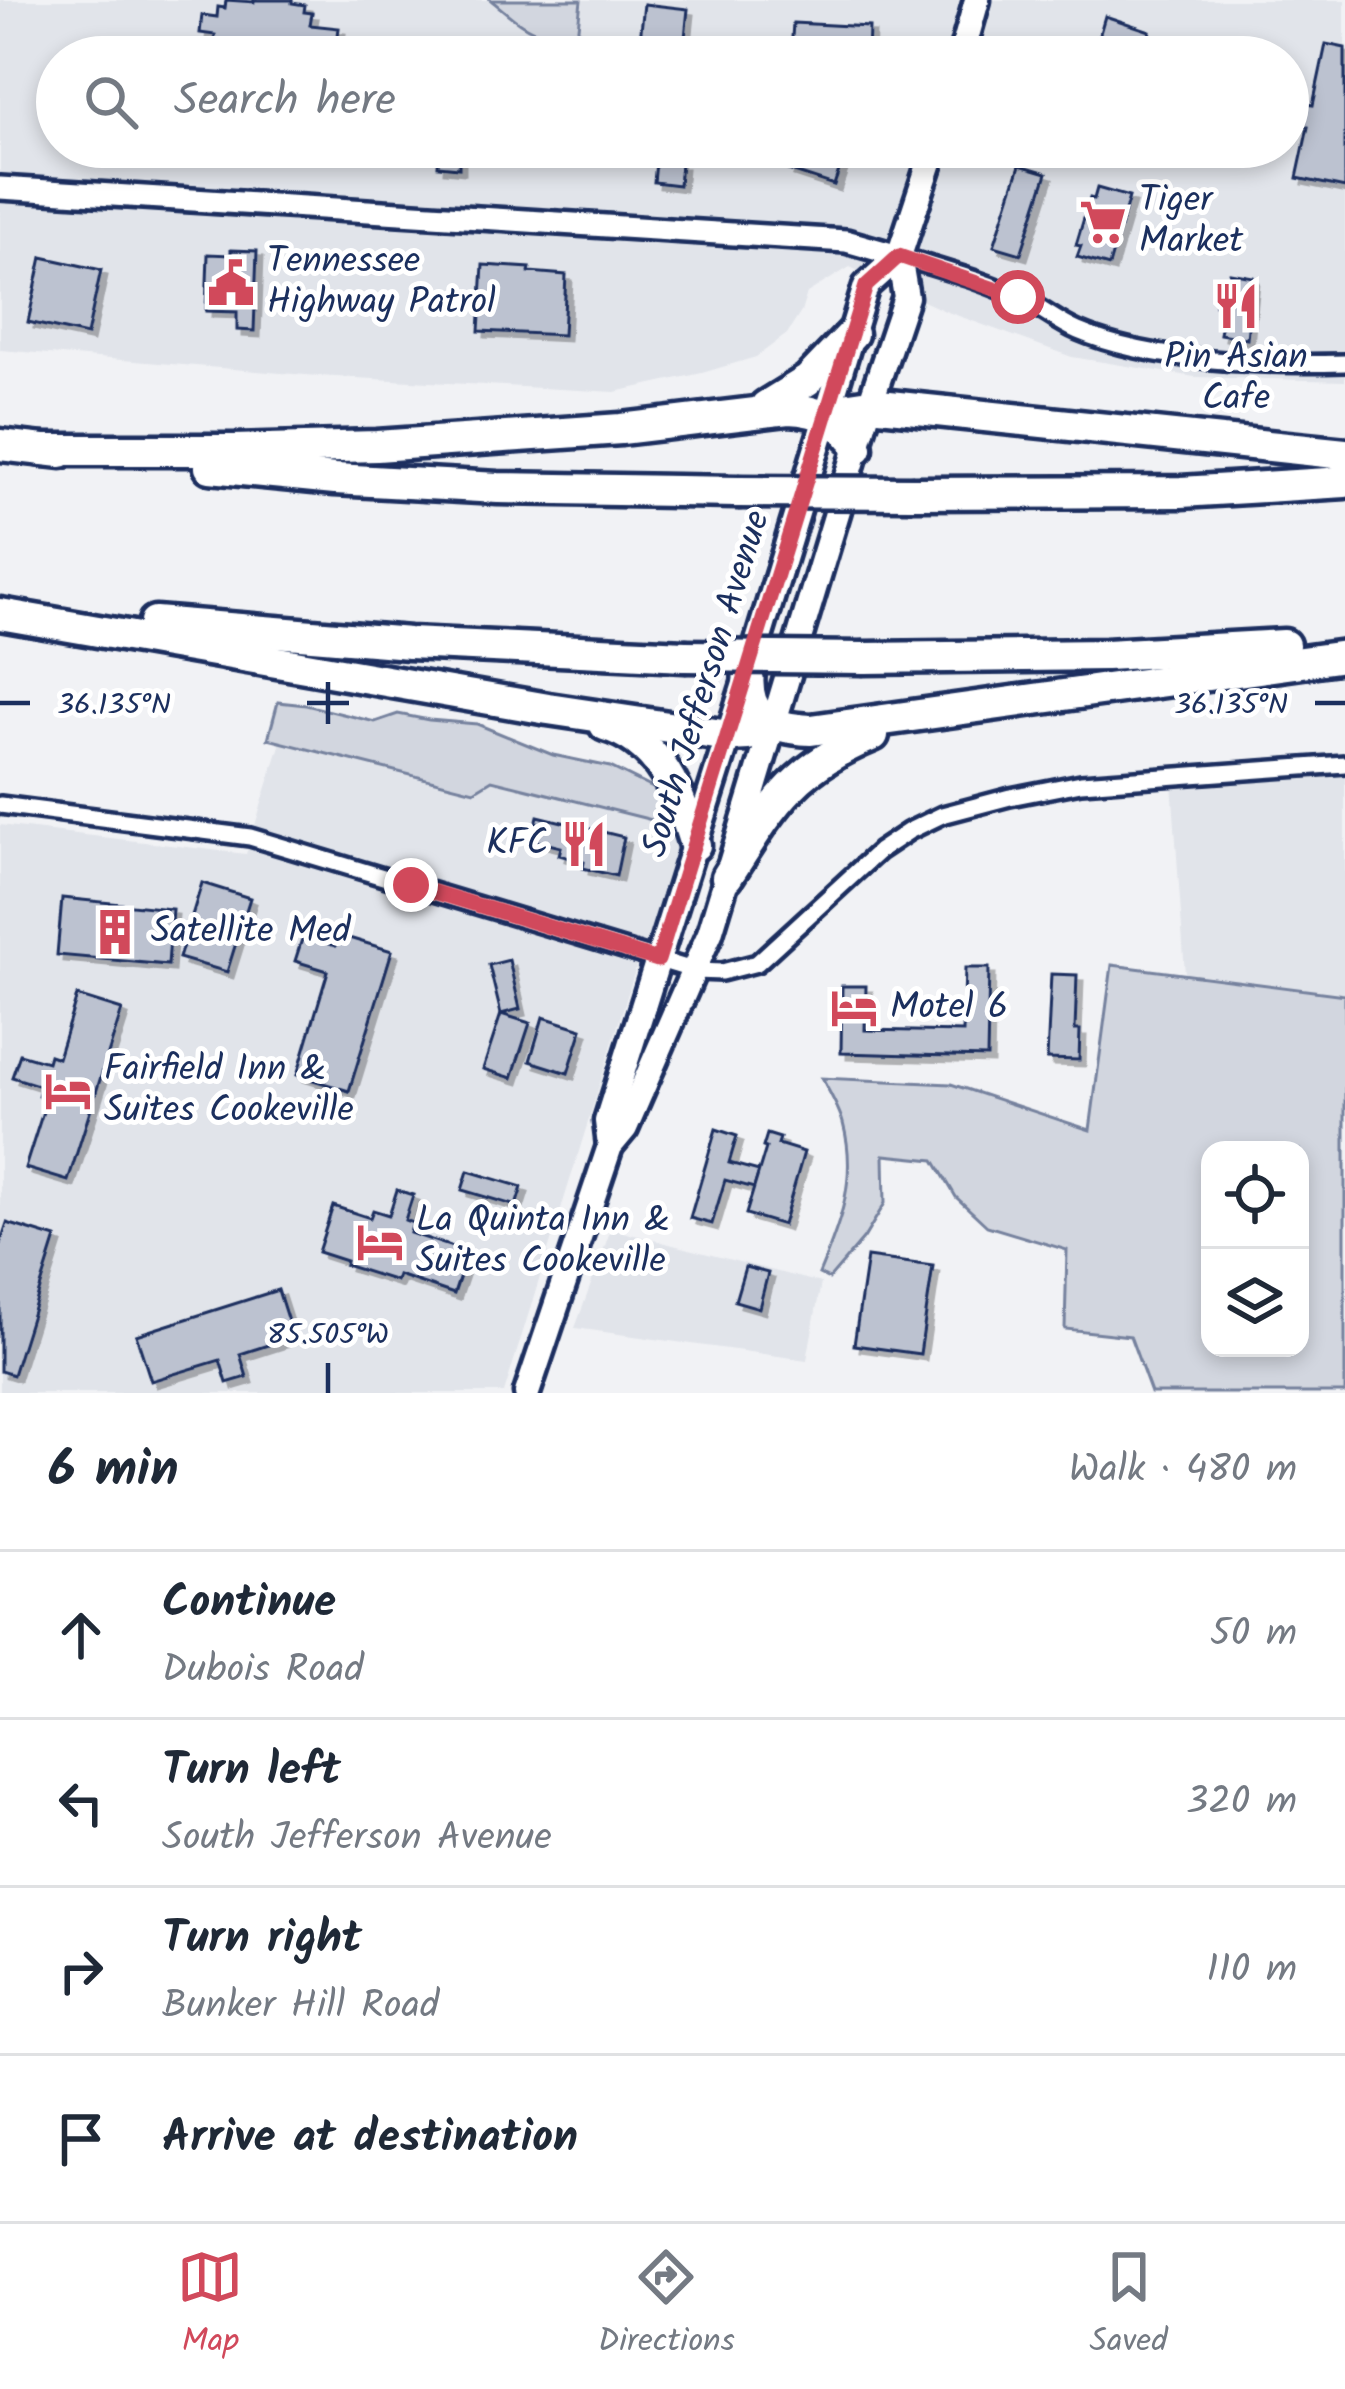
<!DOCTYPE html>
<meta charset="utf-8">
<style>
:root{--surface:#fff;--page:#f2f2f3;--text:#1f2937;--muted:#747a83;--line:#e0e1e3;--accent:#d1495b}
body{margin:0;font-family:Kalam,sans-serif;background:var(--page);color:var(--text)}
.controls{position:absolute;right:36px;bottom:36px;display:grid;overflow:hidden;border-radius:24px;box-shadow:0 6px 18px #0003}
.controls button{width:108px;height:108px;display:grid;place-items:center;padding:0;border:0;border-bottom:3px solid var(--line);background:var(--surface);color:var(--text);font:60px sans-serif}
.stop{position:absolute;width:36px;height:36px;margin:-27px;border:9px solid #d1495b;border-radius:50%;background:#fff}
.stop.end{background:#d1495b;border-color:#fff;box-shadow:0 3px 12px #0008}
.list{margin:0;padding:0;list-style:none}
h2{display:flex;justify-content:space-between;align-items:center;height:156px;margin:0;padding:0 48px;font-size:51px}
h2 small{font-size:39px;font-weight:400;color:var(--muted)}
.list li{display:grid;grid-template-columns:78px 1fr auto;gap:36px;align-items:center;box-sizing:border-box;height:168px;padding:0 48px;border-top:3px solid var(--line)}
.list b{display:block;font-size:45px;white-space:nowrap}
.list p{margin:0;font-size:39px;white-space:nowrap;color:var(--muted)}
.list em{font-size:39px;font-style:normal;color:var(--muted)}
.icon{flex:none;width:66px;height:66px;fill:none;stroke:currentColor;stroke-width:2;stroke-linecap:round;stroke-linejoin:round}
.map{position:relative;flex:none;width:1345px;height:1393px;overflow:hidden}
.search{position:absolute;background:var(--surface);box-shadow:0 6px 18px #0003;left:36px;right:36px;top:36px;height:132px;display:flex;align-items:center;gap:30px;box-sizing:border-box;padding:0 42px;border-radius:66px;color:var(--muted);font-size:45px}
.sheet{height:828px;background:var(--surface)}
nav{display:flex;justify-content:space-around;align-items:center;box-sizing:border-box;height:168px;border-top:3px solid var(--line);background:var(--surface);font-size:33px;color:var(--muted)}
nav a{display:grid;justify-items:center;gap:6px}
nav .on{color:var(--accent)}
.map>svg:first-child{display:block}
</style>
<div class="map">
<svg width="1345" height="1393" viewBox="0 0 1345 1393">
<defs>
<filter id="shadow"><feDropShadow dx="6" dy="6" stdDeviation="0" flood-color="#0004"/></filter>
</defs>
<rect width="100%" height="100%" fill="#f1f2f5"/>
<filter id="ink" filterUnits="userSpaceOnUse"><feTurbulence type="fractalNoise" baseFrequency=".00833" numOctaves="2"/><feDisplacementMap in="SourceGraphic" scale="24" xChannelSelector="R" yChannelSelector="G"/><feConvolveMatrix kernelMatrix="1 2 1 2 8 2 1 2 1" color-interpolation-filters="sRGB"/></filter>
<g filter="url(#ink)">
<g fill="#e1e4ea" fill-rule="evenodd">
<path d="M0,0h1345v381l-150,-4 -123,-20 -127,-46 -95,-44 -43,26 -6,19 -14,22 -31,23 -54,16 -87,19 -297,-16 -318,-26zM57,57h1231v90h-1231z"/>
<polygon points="281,742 474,791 492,780 680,827 678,856 633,977 504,1393 0,1393 0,825 246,854"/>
<polygon points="1345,772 1345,995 1185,974 1172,783"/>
<polygon points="611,1229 821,1283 807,1360 575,1328"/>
</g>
<g fill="#d2d6df" stroke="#76829e" stroke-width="3" fill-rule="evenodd">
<path d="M491,0h90l-4,37c-43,1 -54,-10 -86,-37z"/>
<polygon points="278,702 306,705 375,722 398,714 429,720 477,724 553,755 610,767 665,794 680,827 492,780 474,791 268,739"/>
<path d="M1112,965l233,30v398h-194l-21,-57 -65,-7 2,-79 -80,-24 -31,-29 -22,-37 -50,-5 1,48 -21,35 -35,41 -10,-5c21,-50 39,-96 24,-151 -4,-15 -14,-31 -21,-45l129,6 139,46zM1300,1150v198h-90v-198z"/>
</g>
<g fill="#bcc2d0" stroke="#1b2f5e" stroke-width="3" filter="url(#shadow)">
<polygon points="226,0 254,2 254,0 292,0 292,3 305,5 304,12 312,13 310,25 339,28 335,57 218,57 219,48 214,48 215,35 200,33 202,15 217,17 218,7 225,8"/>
<polygon points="644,4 688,9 683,57 638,57"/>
<polygon points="1105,16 1150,31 1143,57 1093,57"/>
<polygon points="793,23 869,27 868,56 791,52"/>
<polygon points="1326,44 1345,48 1345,188 1297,178 1308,127 1301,126 1306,104 1313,105"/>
<polygon points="360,147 536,147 536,159 459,155 459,168 438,166 439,152"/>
<polygon points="602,147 680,147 676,163 681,163 679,185 654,182 656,162 660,162 660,157 615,153 615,150"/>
<polygon points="789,147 827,147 845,153 834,185 788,170 790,165 784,163"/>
<polygon points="1020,165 1047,173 1021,254 994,246"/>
<polygon points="1097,188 1129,197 1109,266 1077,257 1081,246 1076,245 1090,198 1094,199"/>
<polygon points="231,250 257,251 254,331 237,330 237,312 206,311 208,254 231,255"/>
<polygon points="42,257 101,270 87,335 28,322"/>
<polygon points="483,265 530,268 529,272 566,275 563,335 479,331"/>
<polygon points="1230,273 1253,277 1247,339 1220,334 1225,307 1215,305 1217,293 1227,295"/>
<polygon points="538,816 624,837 616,876 583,868 584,862 559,855 561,847 532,840"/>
<polygon points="202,883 250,898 227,972 179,958"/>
<polygon points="62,898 172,909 168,965 57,955"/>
<polygon points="339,935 392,951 349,1091 297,1075 328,971 295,961 303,936 335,946"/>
<polygon points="509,960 520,1009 501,1014 489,965"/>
<polygon points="965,968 989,968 987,1057 841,1053 842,986 866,986 865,1030 963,1032"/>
<polygon points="1051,974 1077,975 1075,1030 1080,1030 1079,1060 1047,1059"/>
<polygon points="77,996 122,1010 68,1181 25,1168 47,1099 38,1096 41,1086 12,1077 20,1054 47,1062 49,1055 58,1058"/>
<polygon points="501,1014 530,1023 512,1078 483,1069"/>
<polygon points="543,1017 582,1029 568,1073 530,1061"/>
<polygon points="716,1129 737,1136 729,1163 759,1171 754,1188 725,1180 712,1224 690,1218"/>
<polygon points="767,1134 780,1138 778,1144 804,1152 783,1225 746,1214 766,1148 763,1147"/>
<polygon points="468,1171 522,1187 516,1206 462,1190"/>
<polygon points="397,1190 413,1195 405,1220 413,1223 410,1233 468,1252 454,1294 398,1275 396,1281 345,1265 346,1261 318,1252 333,1206 370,1218 373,1210 389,1215"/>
<polygon points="7,1223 56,1238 13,1375 0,1371 0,1244"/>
<polygon points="867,1257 933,1266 920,1354 854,1345"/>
<polygon points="745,1267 768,1273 759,1308 735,1301"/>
<polygon points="278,1290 293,1337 240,1354 247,1377 227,1383 220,1360 151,1381 136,1335"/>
</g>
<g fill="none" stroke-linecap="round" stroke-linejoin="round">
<defs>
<g id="street">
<path d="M899,256c40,13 85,24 123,43 19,9 37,24 56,32 75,32 186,34 267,32"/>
<polyline points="0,805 250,837 696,971 722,972 757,963 879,851 909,831 942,815 1010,797 1081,783 1345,764"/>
</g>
<polyline id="secondary" points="0,188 846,241 899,256"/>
<g id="primary">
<polyline points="961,57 977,0"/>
<polyline points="610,1146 607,1121 749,671 866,286 899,256 935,147"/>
<polyline points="527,1393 610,1146 625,1128 710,933 870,404 906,297 899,256"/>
</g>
<g id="highway">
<polyline points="766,406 808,380 852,334"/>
<polyline points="827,418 843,408 870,404 1345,454"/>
<polyline points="0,445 61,452"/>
<path d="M43,450h191l143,-4 244,-17 167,-20c29,1 58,11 69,39"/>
<polyline points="210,467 335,479 498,488 738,492"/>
<polyline points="913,493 1181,492 1345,482"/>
<polyline points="0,614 548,709 729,736 748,735 773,724"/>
<polyline points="155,622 409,643 685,656"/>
<polyline points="864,658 1106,655 1284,645"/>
<path d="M749,671c-5,47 21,57 62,59l534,-74"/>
<path d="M605,725c56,16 75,70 90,120"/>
<path d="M727,877c45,-70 64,-109 146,-142"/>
</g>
</defs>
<use href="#street" stroke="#1b2f5e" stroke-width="24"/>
<use href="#secondary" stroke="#1b2f5e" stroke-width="30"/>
<use href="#primary" stroke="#1b2f5e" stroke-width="33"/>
<use href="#highway" stroke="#1b2f5e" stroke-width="39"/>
<use href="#street" stroke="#fff" stroke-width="15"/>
<use href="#secondary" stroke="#fff" stroke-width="21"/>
<use href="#primary" stroke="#fff" stroke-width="24"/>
<use href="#highway" stroke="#fff" stroke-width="30"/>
<defs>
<g id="highway-bridge">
<polyline points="738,492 913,493"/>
<polyline points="685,656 864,658"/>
</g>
</defs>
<use href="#highway-bridge" stroke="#1b2f5e" stroke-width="39" stroke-linecap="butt"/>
<use href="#highway-bridge" stroke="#fff" stroke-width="30"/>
</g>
</g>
<g fill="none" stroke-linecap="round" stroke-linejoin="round" filter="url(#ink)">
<polyline stroke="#d1495b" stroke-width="15" points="411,885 658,960 866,286 899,256 1018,297"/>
</g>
<path fill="none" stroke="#1b2f5e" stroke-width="4.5" d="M328,682v42M0,703h30M307,703h42M1315,703h30M328,1363v30"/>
<defs>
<symbol id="supermarket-bare" viewBox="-9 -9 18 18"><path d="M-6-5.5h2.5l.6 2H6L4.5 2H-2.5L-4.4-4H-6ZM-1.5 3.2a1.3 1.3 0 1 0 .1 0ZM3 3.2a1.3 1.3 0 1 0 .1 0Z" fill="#d1495b" stroke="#fff" stroke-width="2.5" paint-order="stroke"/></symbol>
<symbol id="civic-bare" viewBox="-9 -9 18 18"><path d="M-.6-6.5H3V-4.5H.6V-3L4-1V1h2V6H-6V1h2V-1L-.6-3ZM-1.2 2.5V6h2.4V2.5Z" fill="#d1495b" stroke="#fff" stroke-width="2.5" paint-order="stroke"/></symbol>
<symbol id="restaurant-bare" viewBox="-9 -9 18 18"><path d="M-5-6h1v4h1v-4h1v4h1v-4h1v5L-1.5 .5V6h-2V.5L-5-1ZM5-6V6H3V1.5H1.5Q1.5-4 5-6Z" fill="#d1495b" stroke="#fff" stroke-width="2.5" paint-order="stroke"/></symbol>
<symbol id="building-bare" viewBox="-9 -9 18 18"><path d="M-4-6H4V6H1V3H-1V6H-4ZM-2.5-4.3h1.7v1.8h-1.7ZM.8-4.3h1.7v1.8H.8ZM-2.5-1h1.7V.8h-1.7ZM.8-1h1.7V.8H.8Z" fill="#d1495b" stroke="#fff" stroke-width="2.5" paint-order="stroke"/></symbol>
<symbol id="hotel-bare" viewBox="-9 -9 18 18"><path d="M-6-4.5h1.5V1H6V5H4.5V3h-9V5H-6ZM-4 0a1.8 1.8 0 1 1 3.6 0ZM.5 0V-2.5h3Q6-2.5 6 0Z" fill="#d1495b" stroke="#fff" stroke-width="2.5" paint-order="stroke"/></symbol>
</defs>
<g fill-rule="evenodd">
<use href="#supermarket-bare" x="1070" y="189" width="66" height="66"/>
<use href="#civic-bare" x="198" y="250" width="66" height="66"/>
<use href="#restaurant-bare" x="1203" y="273" width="66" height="66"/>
<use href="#restaurant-bare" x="551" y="811" width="66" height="66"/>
<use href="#building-bare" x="82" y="899" width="66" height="66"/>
<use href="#hotel-bare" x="821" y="975" width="66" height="66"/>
<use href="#hotel-bare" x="35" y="1058" width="66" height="66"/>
<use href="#hotel-bare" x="347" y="1209" width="66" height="66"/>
</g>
<g text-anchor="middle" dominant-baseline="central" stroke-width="10" stroke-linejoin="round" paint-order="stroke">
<g font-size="36" fill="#1b2f5e" stroke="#fff" text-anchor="start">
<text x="1139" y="201">Tiger<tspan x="1139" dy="41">Market</tspan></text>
<text x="267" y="262">Tennessee<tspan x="267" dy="41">Highway Patrol</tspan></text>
<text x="1236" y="358" text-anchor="middle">Pin Asian<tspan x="1236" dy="41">Cafe</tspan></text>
<text x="548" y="844" text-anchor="end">KFC</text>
<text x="151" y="932">Satellite Med</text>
<text x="890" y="1008">Motel 6</text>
<text x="104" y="1070">Fairfield Inn &amp;<tspan x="104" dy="41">Suites Cookeville</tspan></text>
<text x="416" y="1221">La Quinta Inn &amp;<tspan x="416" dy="41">Suites Cookeville</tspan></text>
</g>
<g font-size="36" fill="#1b2f5e" stroke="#fff">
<text transform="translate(707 684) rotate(-73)">South Jefferson Avenue</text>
</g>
</g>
<g font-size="30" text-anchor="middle" fill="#1b2f5e" stroke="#fff" stroke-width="10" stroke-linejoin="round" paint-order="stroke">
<text x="114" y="714">36.135°N</text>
<text x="1231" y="714">36.135°N</text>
<text x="328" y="1344">85.505°W</text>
</g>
</svg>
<div class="controls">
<button><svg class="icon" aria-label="locate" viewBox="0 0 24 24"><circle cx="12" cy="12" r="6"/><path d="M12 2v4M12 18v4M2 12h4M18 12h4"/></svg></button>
<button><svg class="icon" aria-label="layers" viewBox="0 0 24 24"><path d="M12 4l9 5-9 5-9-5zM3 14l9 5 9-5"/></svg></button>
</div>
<div class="stop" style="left:1018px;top:297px"></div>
<div class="stop end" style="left:411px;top:885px"></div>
<div class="search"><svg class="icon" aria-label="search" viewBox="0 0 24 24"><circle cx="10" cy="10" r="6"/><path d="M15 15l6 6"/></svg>Search here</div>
</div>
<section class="sheet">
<h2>6 min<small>Walk · 480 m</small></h2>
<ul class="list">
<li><svg class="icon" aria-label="ahead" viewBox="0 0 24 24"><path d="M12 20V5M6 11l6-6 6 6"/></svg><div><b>Continue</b><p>Dubois Road</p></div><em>50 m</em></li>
<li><svg class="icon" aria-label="left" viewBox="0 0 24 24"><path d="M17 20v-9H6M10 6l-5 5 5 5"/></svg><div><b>Turn left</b><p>South Jefferson Avenue</p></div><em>320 m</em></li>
<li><svg class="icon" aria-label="right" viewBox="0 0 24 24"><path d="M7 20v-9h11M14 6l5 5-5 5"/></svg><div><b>Turn right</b><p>Bunker Hill Road</p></div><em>110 m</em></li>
<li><svg class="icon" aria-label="arrive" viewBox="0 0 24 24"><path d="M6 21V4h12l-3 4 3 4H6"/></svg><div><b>Arrive at destination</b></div></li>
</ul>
</section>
<nav>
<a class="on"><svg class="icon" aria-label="map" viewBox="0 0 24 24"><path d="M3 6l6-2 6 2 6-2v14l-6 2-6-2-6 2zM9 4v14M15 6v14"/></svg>Map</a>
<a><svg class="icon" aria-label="directions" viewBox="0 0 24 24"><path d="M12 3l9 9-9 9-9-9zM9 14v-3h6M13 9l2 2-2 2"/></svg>Directions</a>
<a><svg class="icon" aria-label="saved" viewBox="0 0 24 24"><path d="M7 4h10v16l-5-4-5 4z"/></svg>Saved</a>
</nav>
